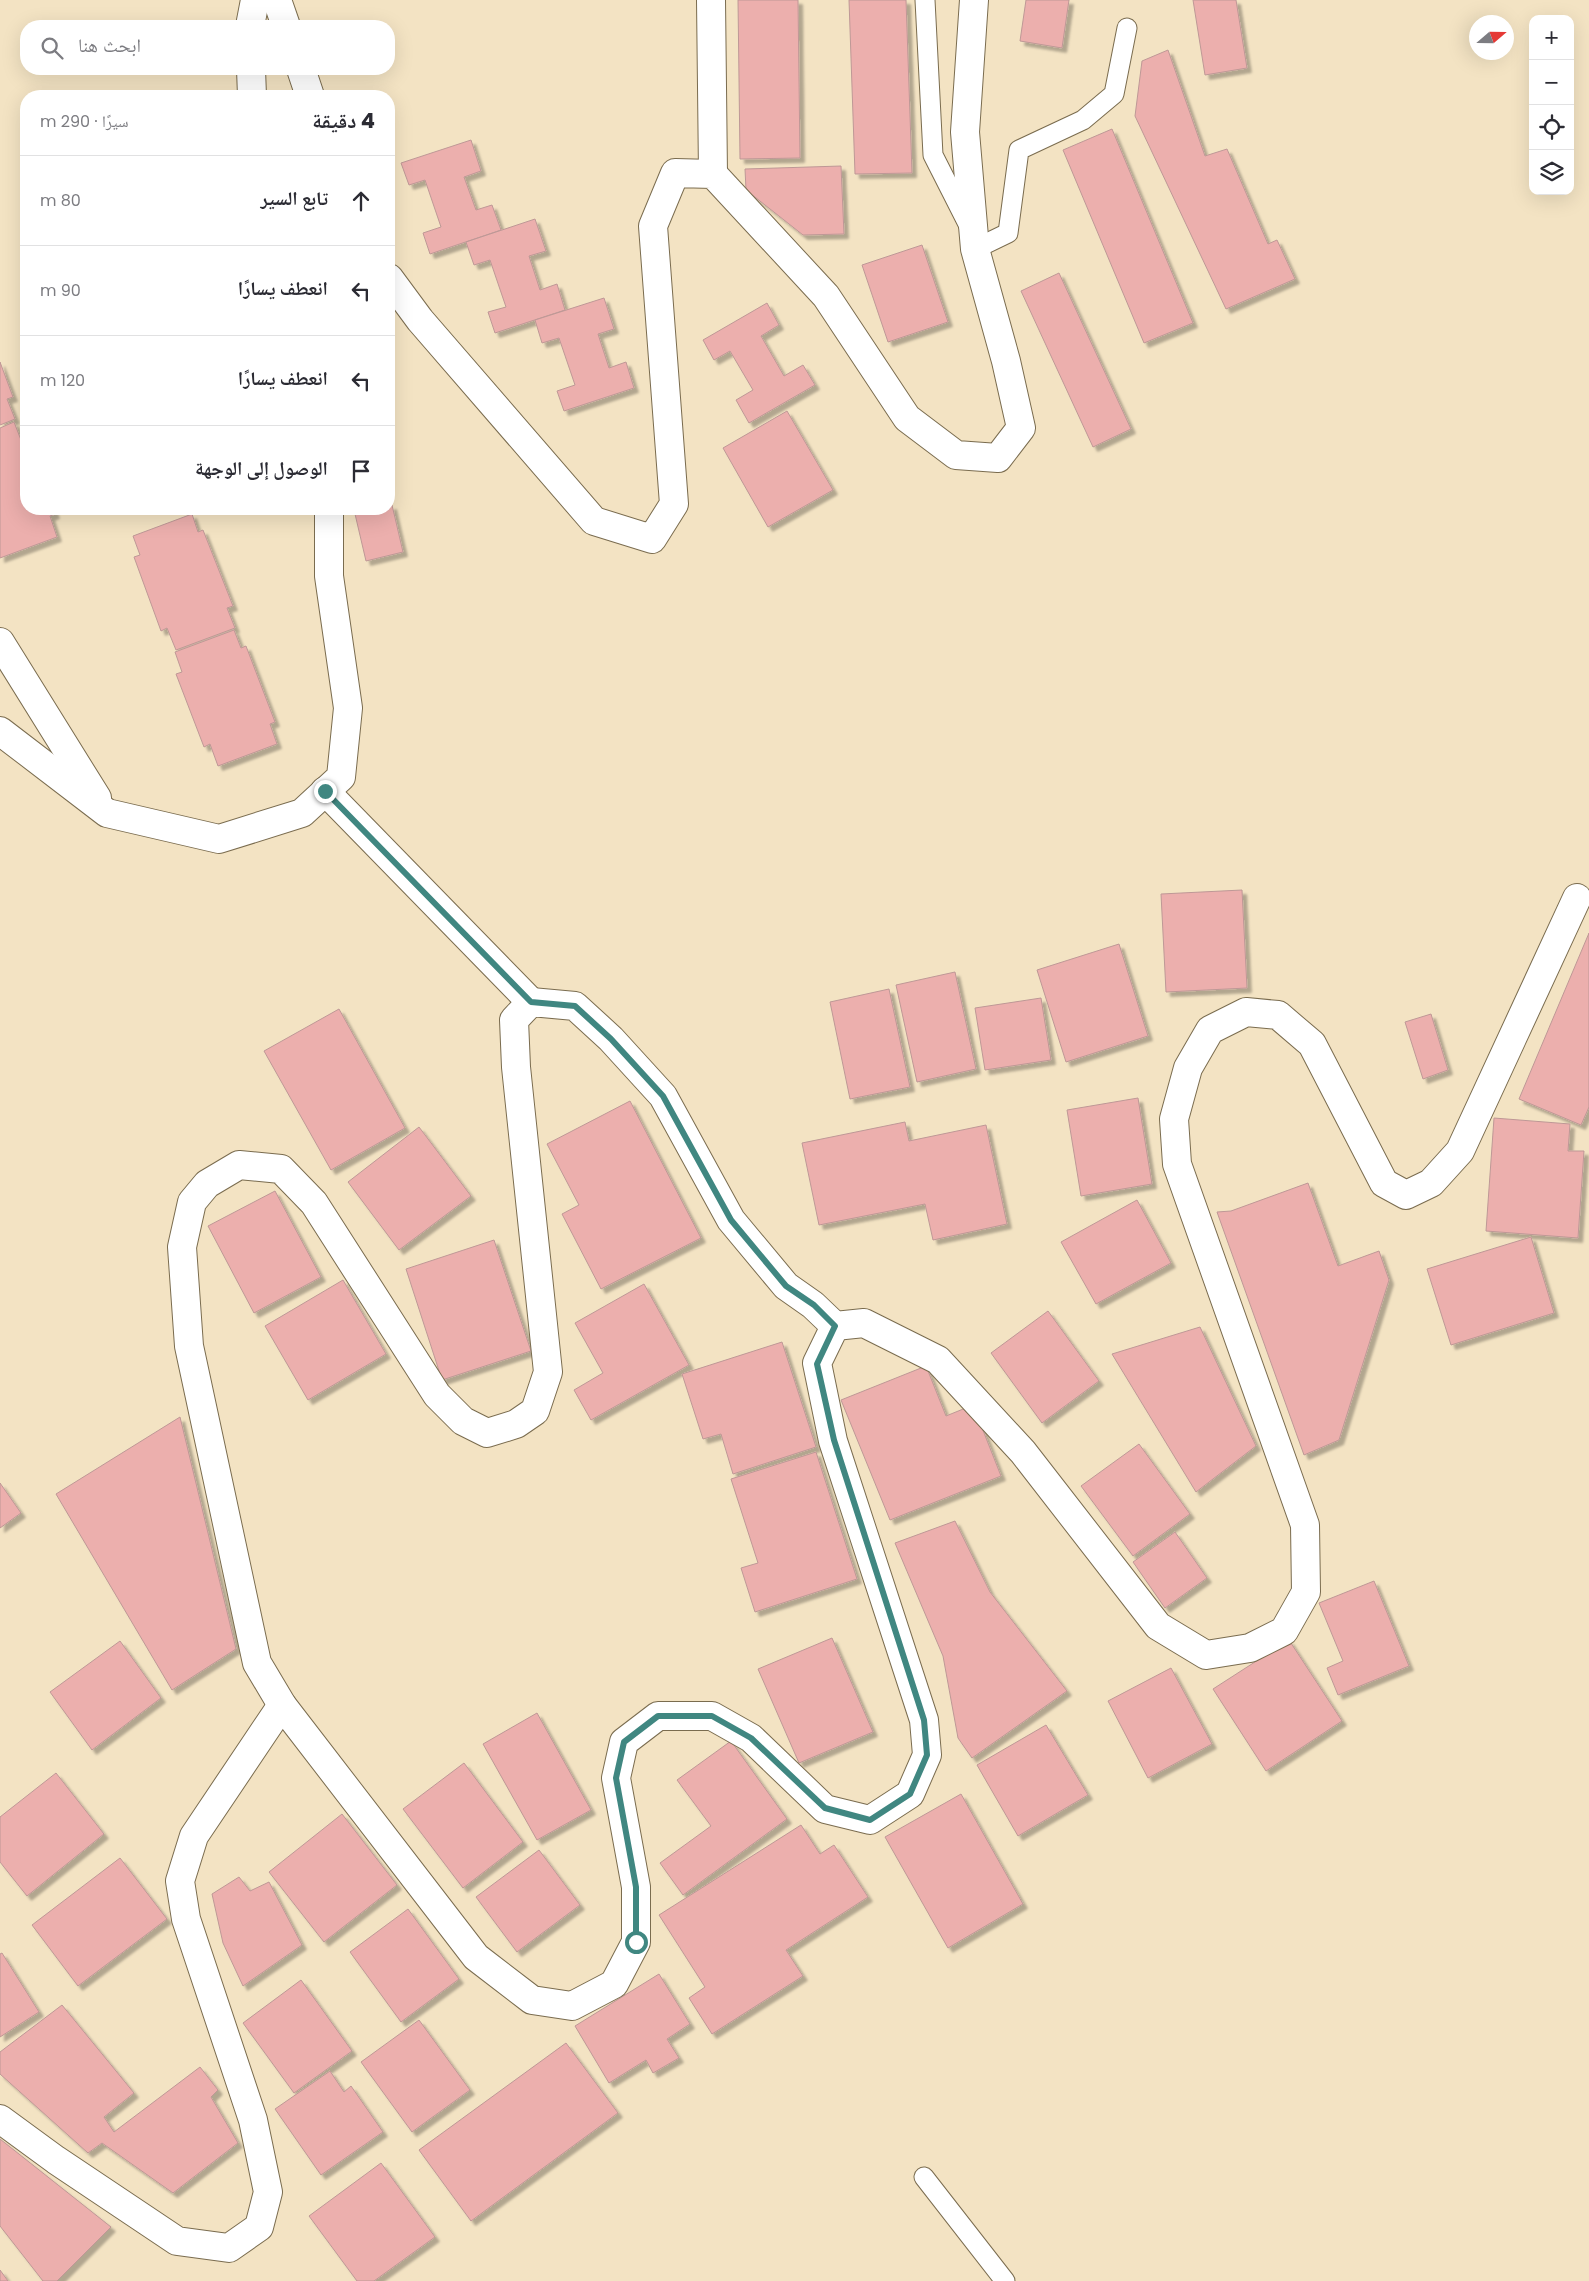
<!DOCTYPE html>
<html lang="ar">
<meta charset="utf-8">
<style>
:root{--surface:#fff;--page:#f2f2f3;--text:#2b2b33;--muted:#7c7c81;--line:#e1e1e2}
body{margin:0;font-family:Poppins,"Noto Naskh Arabic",sans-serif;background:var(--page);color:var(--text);direction:rtl}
.controls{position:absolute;right:15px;top:15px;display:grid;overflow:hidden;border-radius:10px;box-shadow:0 5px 20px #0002}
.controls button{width:45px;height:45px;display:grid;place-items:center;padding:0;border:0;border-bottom:1px solid var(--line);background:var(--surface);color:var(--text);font:25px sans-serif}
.compass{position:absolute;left:1469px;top:15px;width:45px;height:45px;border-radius:50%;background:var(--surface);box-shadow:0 5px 20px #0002;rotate:70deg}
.stop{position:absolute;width:15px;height:15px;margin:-11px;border:4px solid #408781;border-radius:50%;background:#fff}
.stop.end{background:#408781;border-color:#fff;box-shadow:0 1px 5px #0008}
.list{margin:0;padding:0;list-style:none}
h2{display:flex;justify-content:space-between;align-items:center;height:65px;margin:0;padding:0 20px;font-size:21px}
h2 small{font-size:16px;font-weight:400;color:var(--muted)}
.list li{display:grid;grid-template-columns:32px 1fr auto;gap:15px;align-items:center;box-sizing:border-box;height:90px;padding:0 20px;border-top:1px solid var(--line)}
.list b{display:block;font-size:19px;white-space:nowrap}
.list em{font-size:16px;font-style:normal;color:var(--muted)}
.icon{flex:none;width:28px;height:28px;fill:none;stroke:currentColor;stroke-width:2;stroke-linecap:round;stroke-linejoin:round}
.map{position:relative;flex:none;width:1589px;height:2281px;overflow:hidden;direction:ltr}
.search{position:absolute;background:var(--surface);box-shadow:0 5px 20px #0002;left:20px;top:20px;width:375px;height:55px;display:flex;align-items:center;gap:12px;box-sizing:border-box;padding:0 18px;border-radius:20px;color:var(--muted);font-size:19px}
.panel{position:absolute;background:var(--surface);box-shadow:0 5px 20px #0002;left:20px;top:90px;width:375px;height:425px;border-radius:20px;direction:rtl}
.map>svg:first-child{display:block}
</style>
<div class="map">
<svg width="1589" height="2281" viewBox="0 0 1589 2281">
<defs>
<filter id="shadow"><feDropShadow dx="4.5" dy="4.5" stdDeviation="1" flood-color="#0004"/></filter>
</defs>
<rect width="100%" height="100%" fill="#f3e3c3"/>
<g fill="#ecafad" stroke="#be9896" filter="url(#shadow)">
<polygon points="738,0 798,0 800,158 740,159"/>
<polygon points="849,0 906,0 912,173 855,174"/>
<polygon points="1026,0 1069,0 1062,48 1020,41"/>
<polygon points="1193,0 1236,0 1247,68 1205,75"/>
<polygon points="1168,50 1205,156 1227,149 1268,244 1277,240 1295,279 1226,309 1135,116 1142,61"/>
<polygon points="1112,129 1193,323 1144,343 1063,150"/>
<polygon points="471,140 481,171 464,177 476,210 492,205 501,230 430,254 423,233 441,227 425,180 409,185 401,163"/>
<polygon points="841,166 844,234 803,235 746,190 745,169"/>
<polygon points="535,219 546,251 529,256 540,290 557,284 565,310 495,333 488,312 506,307 490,260 474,265 466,242"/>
<polygon points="922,245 948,322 888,342 862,265"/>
<polygon points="1059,273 1131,429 1093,447 1021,291"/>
<polygon points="604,298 614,329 598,334 609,368 626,362 634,388 564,411 557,391 575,385 559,338 542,343 535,320"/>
<polygon points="767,303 779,325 761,336 784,376 803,365 815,385 749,423 736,400 753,390 730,351 714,360 703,340"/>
<polygon points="0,362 13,397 7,399 15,419 0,425"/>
<polygon points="787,411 833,490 768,527 723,448"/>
<polygon points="14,422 21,440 26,439 26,509 53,509 55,514 50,516 57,537 0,558 0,428"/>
<polygon points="392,505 403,552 366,561 355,514 389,509 389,506"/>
<polygon points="192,514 198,532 203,530 233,606 227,608 235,628 176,650 167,628 161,631 134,557 140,555 133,536"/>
<polygon points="234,630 241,648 246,646 275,722 270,724 277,744 218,766 210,744 204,747 176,674 182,672 175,652"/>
<polygon points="1242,890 1247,988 1166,992 1161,894"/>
<polygon points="1589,933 1589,1107 1581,1125 1519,1099"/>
<polygon points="1119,944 1148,1036 1066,1062 1037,970"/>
<polygon points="955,972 976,1069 917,1082 896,985"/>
<polygon points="889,989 910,1087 850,1099 830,1002"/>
<polygon points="1041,998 1051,1060 985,1070 975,1008"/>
<polygon points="339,1009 405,1128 331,1170 264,1051"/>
<polygon points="1431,1014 1448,1070 1423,1079 1405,1022"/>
<polygon points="1138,1098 1152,1184 1081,1196 1067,1110"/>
<polygon points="630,1101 701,1238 601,1289 562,1214 579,1205 547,1144"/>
<polygon points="1494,1118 1570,1124 1568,1151 1584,1151 1578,1238 1486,1231"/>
<polygon points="905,1122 909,1141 986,1125 1007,1224 933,1240 925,1204 819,1225 802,1143"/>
<polygon points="419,1127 471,1196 399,1250 348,1182"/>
<polygon points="1308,1183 1338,1266 1379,1251 1389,1280 1339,1440 1304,1455 1217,1212 1231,1211"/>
<polygon points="275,1191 321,1277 254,1313 208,1226"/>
<polygon points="1137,1200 1171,1263 1096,1304 1061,1242"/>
<polygon points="1531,1237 1554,1313 1451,1345 1427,1269"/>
<polygon points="494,1240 531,1351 442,1380 406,1269"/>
<polygon points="343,1280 386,1354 308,1400 265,1326"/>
<polygon points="644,1284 689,1365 591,1420 574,1390 603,1373 575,1323"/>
<polygon points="1048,1311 1099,1381 1042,1423 991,1353"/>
<polygon points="1200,1327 1256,1446 1196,1492 1112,1354"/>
<polygon points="782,1342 816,1447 733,1474 721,1434 703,1439 682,1374"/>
<polygon points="926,1366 946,1416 973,1405 1001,1476 890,1520 841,1400"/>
<polygon points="180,1417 236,1649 172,1690 56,1494"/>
<polygon points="1139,1444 1190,1514 1133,1556 1081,1486"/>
<polygon points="816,1452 857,1579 755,1612 741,1568 758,1563 731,1479"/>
<polygon points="0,1483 21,1513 0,1528"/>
<polygon points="955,1521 990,1592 1067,1691 972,1758 958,1738 943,1656 895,1543"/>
<polygon points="1175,1532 1207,1578 1165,1608 1133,1562"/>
<polygon points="1374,1581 1409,1666 1338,1695 1327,1668 1343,1661 1319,1603"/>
<polygon points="832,1638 873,1732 799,1763 758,1669"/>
<polygon points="1289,1640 1342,1721 1266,1771 1213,1689"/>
<polygon points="120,1641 161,1698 92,1750 50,1692"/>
<polygon points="1171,1668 1212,1744 1148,1778 1108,1701"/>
<polygon points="537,1713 591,1810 537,1840 483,1744"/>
<polygon points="1046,1725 1088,1795 1018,1836 977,1765"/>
<polygon points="731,1741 787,1819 683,1895 660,1863 711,1826 677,1780"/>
<polygon points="464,1763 523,1842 463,1888 403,1809"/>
<polygon points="56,1773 104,1834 27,1896 0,1862 0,1817"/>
<polygon points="961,1794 1023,1904 948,1948 885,1837"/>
<polygon points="342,1814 397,1885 324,1942 269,1872"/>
<polygon points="801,1825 820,1854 834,1845 868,1897 786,1950 803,1976 712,2034 689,1998 705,1987 659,1915"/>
<polygon points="539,1850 580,1905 517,1952 476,1897"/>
<polygon points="120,1858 167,1919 78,1986 32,1925"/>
<polygon points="239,1877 250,1891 269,1882 302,1945 243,1986 223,1943 212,1894"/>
<polygon points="408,1909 459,1979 401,2022 350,1952"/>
<polygon points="2,1953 39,2012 0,2037 0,1954"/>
<polygon points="659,1974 690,2024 667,2039 679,2058 653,2073 646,2060 609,2083 575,2026"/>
<polygon points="301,1980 352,2051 294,2093 243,2023"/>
<polygon points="62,2005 134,2093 104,2117 114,2132 200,2067 218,2090 211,2097 238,2143 173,2193 102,2143 88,2153 0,2074 0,2052"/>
<polygon points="419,2020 470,2090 412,2132 361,2062"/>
<polygon points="566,2043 618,2113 471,2221 419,2150"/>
<polygon points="330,2071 344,2092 351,2086 383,2132 321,2175 275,2109"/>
<polygon points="0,2139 111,2227 57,2281 43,2281 0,2226"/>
<polygon points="381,2163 435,2237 374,2281 357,2281 309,2216"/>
<polygon points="0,2270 8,2281 0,2281"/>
</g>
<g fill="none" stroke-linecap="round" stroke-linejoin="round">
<defs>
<g id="service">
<polyline points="925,0 933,155 969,226"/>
<polyline points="975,249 1008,233 1019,150 1083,120 1114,94 1127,28"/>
<polyline points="924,2177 1005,2281"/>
</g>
<g id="minor">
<polyline points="277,0 286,26"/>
<polyline points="711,0 713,174"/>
<polyline points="250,26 255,0"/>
<polyline points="251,69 252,96"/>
<polyline points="301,69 310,96"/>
<polyline points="389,278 420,320 594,521 652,539 674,504 653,226 675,173 713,174 826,296 907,418 956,455 998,458 1021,428 1006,361 975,249 965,132 974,0"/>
<polyline points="0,642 97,798"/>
<polyline points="0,731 107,813 219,839 302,813 341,777 348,708 329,576 329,509"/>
<polyline points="325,791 531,1002"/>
<polyline points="835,1326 813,1305 786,1286 731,1220 663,1096 611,1039 575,1006 531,1002 514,1020 516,1067 548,1372 535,1411 516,1424 487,1433 463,1421 437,1395 314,1203 281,1169 239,1165 207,1184 192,1202 182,1247 189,1346 257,1663 282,1705 476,1957 532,2000 572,2006 614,1984 636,1942 636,1887 616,1778 624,1742 658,1716 712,1716 751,1738 825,1809 870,1820 910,1794 927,1755 924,1720 833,1441 817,1363 835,1326 864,1323 938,1360 1023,1452 1158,1626 1206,1655 1250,1648 1284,1631 1306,1592 1305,1525 1177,1164 1174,1119 1188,1068 1210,1030 1246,1012 1278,1015 1312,1044 1384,1183 1406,1195 1431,1183 1460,1151 1577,898"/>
<polyline points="0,2119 56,2160 177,2241 229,2248 259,2227 268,2192 253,2120 186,1919 180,1881 194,1836 282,1705"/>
</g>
</defs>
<use href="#service" stroke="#7a6c4f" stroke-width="21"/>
<use href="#minor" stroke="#7a6c4f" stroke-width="30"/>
<use href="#service" stroke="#fff" stroke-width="19"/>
<use href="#minor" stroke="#fff" stroke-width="28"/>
</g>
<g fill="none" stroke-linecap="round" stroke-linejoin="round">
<polyline stroke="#408781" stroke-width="6" points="325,791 531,1002 575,1006 611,1039 663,1096 731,1220 786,1286 814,1305 835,1326 817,1364 834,1440 924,1720 927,1755 910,1794 870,1820 825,1808 751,1738 712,1716 658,1716 624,1742 616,1778 636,1887 636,1942"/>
</g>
</svg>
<div class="controls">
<button>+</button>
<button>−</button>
<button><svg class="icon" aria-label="locate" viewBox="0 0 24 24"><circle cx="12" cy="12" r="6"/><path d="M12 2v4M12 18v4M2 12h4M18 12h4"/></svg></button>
<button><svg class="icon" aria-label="layers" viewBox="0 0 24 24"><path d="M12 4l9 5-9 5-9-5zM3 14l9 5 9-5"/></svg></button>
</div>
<svg class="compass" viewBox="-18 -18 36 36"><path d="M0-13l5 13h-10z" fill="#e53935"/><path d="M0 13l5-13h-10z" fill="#7c7c81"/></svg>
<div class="stop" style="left:636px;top:1942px"></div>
<div class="stop end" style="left:325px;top:791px"></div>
<div class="search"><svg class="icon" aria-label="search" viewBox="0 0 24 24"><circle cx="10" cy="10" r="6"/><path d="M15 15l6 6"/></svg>ابحث هنا</div>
<section class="panel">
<h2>4 دقيقة<small>سيرًا · 290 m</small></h2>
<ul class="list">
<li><svg class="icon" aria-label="ahead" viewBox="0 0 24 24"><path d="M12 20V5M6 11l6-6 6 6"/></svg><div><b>تابع السير</b></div><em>80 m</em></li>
<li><svg class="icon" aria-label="left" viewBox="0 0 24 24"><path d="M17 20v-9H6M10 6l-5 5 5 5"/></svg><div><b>انعطف يسارًا</b></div><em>90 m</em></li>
<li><svg class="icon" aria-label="left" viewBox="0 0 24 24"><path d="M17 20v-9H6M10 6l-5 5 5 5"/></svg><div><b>انعطف يسارًا</b></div><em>120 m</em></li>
<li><svg class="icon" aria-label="arrive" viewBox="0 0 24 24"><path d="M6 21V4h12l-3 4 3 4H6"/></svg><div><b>الوصول إلى الوجهة</b></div></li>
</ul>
</section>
</div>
